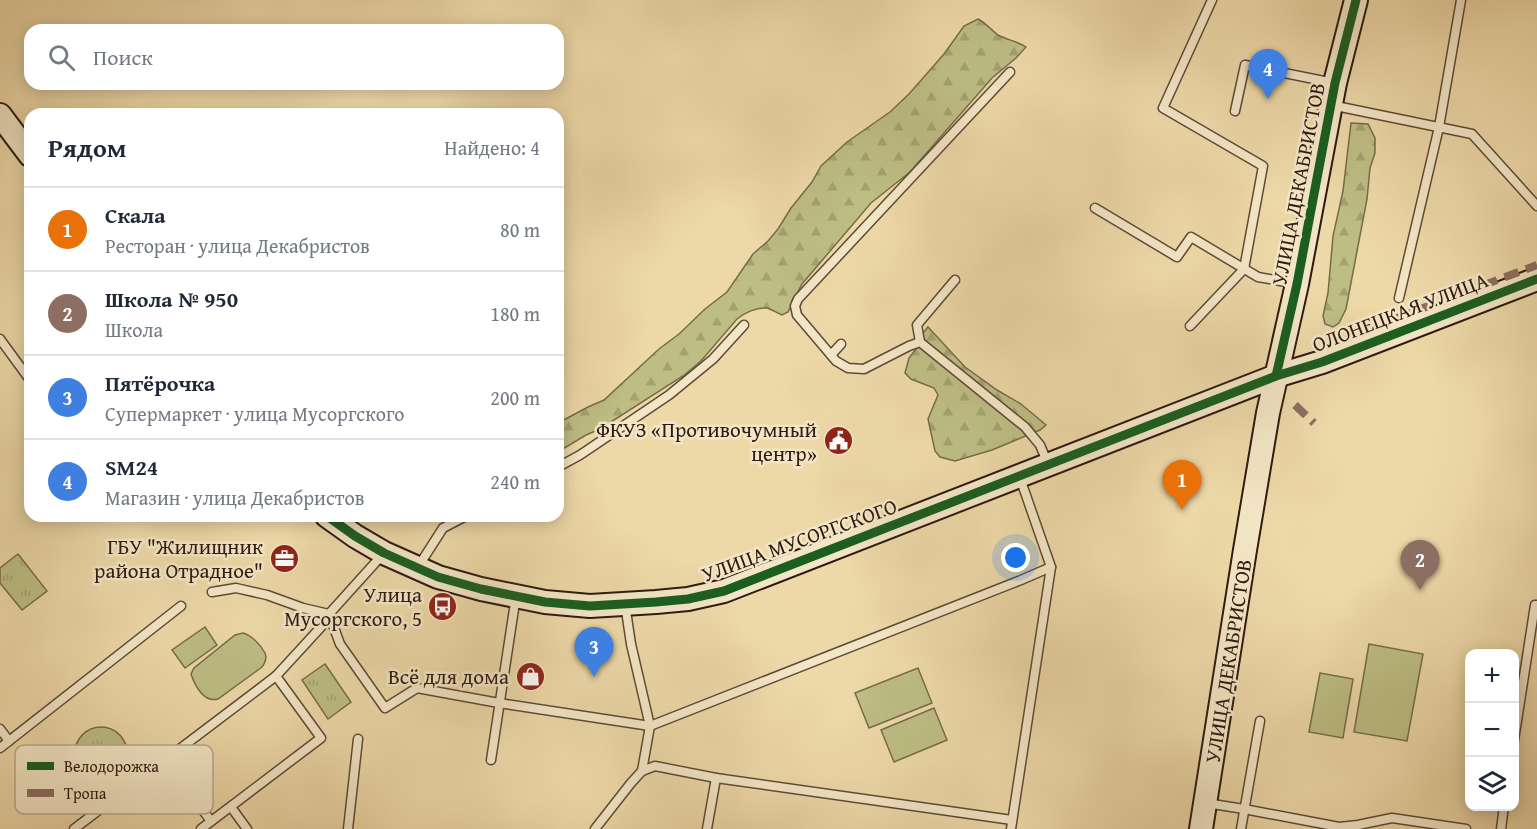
<!DOCTYPE html>
<html lang="ru">
<meta charset="utf-8">
<style>
:root{--surface:#fff;--page:#f6f6f7;--text:#1f2937;--muted:#747a83;--line:#e0e1e3;--accent:#2563eb}
body{margin:0;font-family:"Gentium Book Plus",serif;background:var(--page);color:var(--text)}
.controls{position:absolute;right:18px;bottom:18px;display:grid;overflow:hidden;border-radius:12px;box-shadow:0 3px 15px #0003}
.controls button{width:54px;height:54px;display:grid;place-items:center;padding:0;border:0;border-bottom:2px solid var(--line);background:var(--surface);color:var(--text);font:30px sans-serif}
.you{position:absolute;left:1016px;top:558px;width:21px;height:21px;margin:-15px;border:4px solid #fff;border-radius:50%;background:#1a73e8;box-shadow:0 0 0 9px #1a73e833}
.badge{display:grid;place-items:center;width:39px;height:39px;border-radius:50%;background:var(--accent);color:#fff;font-size:20px;font-weight:700}
.pin{position:absolute;translate:-50% -50px;filter:drop-shadow(0 2px 3px #0008)}
.pin::after{content:'';position:absolute;top:32px;width:21px;height:18px;background:inherit;clip-path:polygon(0 0,100% 0,50% 100%)}
.list{margin:0;padding:0;list-style:none}
h2{display:flex;justify-content:space-between;align-items:center;height:78px;margin:0;padding:0 24px;font-size:26px}
h2 small{font-size:20px;font-weight:400;color:var(--muted)}
.list li{display:grid;grid-template-columns:39px 1fr auto;gap:18px;align-items:center;box-sizing:border-box;height:84px;padding:0 24px;border-top:2px solid var(--line)}
.list b{display:block;font-size:22px;white-space:nowrap}
.list p{margin:0;font-size:20px;white-space:nowrap;color:var(--muted)}
.list em{font-size:20px;font-style:normal;color:var(--muted)}
.icon{flex:none;width:33px;height:33px;fill:none;stroke:currentColor;stroke-width:2;stroke-linecap:round;stroke-linejoin:round}
.map{position:relative;flex:none;width:1537px;height:829px;overflow:hidden}
.search{position:absolute;background:var(--surface);box-shadow:0 3px 15px #0003;left:24px;top:24px;width:540px;height:66px;display:flex;align-items:center;gap:15px;box-sizing:border-box;padding:0 21px;border-radius:18px;color:var(--muted);font-size:22px}
.panel{position:absolute;background:var(--surface);box-shadow:0 3px 15px #0003;left:24px;top:108px;width:540px;height:414px;border-radius:18px}
.map>svg:first-child{display:block}
</style>
<div class="map">
<svg width="1537" height="829" viewBox="0 0 1537 829">
<defs>
<pattern id="forest-firs" width="22" height="20" patternUnits="userSpaceOnUse" patternTransform="scale(1.5)"><rect width="22" height="20" fill="#bdbd84"/><path d="M5 1l3.5 6h-7zM16 11l3.5 6h-7z" fill="#a3a271"/></pattern>
<pattern id="park-tufts" width="24" height="20" patternUnits="userSpaceOnUse" patternTransform="scale(1.5)"><rect width="24" height="20" fill="#bdbd84"/><path d="M3 7l-1-3M5 7V3M7 7l1-3M15 17l-1-3M17 17v-4M19 17l1-3" fill="none" stroke="#a3a271"/></pattern>
</defs>
<rect width="100%" height="100%" fill="#edd8a8"/>
<filter id="stains"><feTurbulence type="fractalNoise" baseFrequency=".00333" numOctaves="4"/><feColorMatrix values="0 0 0 0 .2 0 0 0 0 .09 0 0 0 0 .02 0 0 0 .5 -.17"/></filter>
<radialGradient id="worn" r=".72"><stop offset=".6" stop-color="#630" stop-opacity="0"/><stop offset="1" stop-color="#630" stop-opacity=".3"/></radialGradient>
<g fill="#bdbd84" stroke="#766c4a" stroke-width="1.5">
<polygon points="205,627 217,645 185,668 172,650"/>
<path d="M243,633c8,2 18,12 22,20 2,5 0,10 -3,14l-44,32c-14,4 -23,-13 -27,-25l3,-6 41,-33z"/>
<polygon points="1369,644 1423,654 1407,741 1354,732"/>
<polygon points="918,668 932,703 869,728 855,693"/>
<polygon points="1320,673 1353,679 1343,738 1309,732"/>
<polygon points="934,708 947,740 894,762 881,730"/>
</g>
<g fill="url(#forest-firs)" stroke="#766c4a" stroke-width="1.5">
<path d="M978,19c8,4 13,11 20,16 9,5 19,6 28,12l-10,11 -24,20 -82,94 -39,31 -69,81 -14,28 -6,3c-5,-2 -11,-6 -15,-7 -10,-1 -23,5 -30,11l-36,42 -18,15 -83,53 -14,6 -28,17v-29l30,-16 16,-7 55,-51 20,-15 26,-25 22,-17 26,-38 15,-13 10,-12 13,-21 21,-26 9,-16 26,-24 43,-30 19,-18 35,-40 20,-28z"/>
<polygon points="1351,123 1368,124 1375,138 1375,153 1370,168 1367,199 1346,309 1339,323 1333,327 1325,324 1323,316 1328,293 1333,236 1343,191"/>
<polygon points="928,327 965,367 997,390 1021,404 1046,425 1040,430 992,450 955,461 940,457 935,451 928,419 938,395 934,388 911,379 905,373 909,358 919,345 923,333"/>
</g>
<g fill="url(#park-tufts)" stroke="#766c4a" stroke-width="1.5">
<polygon points="18,554 47,591 22,610 0,583 0,568"/>
<polygon points="325,664 351,702 328,719 302,680"/>
<circle cx="101" cy="753" r="26"/>
</g>
<g fill="none" stroke-linecap="round" stroke-linejoin="round">
<defs>
<g id="lane">
<polyline points="1010,72 798,299 795,306 797,315 836,361 848,368 864,369 909,346 920,342 1025,427 1040,445 1048,464"/>
<polyline points="1331,105 1472,134 1537,206"/>
<polyline points="1235,111 1245,65 1334,83"/>
<polyline points="1095,208 1177,257 1191,237 1258,277 1297,284"/>
<polyline points="1399,298 1439,127 1461,0"/>
<polyline points="1190,326 1244,269 1263,166 1163,108 1212,0"/>
<polyline points="0,339 30,380"/>
<polyline points="920,342 917,325 955,280"/>
<polyline points="831,355 841,344"/>
<polyline points="558,467 580,455 669,395 713,359 744,325"/>
<polyline points="418,567 443,528 466,516"/>
<polyline points="212,592 236,588 267,595 303,608 329,614 340,644 385,708 417,688 499,703 650,726 1021,580 1051,567"/>
<polyline points="625,604 631,644 650,726 642,771"/>
<polyline points="0,729 9,741"/>
<polyline points="1514,740 1535,605 1537,605"/>
<polyline points="0,748 181,606"/>
<polyline points="164,760 211,821"/>
<polyline points="491,760 516,596"/>
<polyline points="1206,803 1244,809 1339,827 1358,825 1392,818 1466,829"/>
<polyline points="231,807 247,829"/>
<polyline points="74,829 276,676 321,627 329,614 384,553"/>
<polyline points="201,829 321,738 276,676"/>
<polyline points="348,829 358,739"/>
<polyline points="595,829 631,783 642,771 655,766 716,778 1012,820"/>
<polyline points="707,829 716,778"/>
<polyline points="1011,829 1051,567 1020,478"/>
<polyline points="1241,829 1260,721"/>
<polyline points="1501,829 1504,806"/>
</g>
<g id="secondary">
<polyline points="0,115 30,155"/>
<polyline points="327,516 355,536 384,553 438,577 481,589 545,602 590,606 656,602 688,599 724,591 1276,376 1322,362 1537,279"/>
<polyline points="1201,829 1245,550 1268,413 1297,284 1335,83 1356,0"/>
</g>
</defs>
<use href="#lane" stroke="#5e4a36" stroke-width="11"/>
<use href="#secondary" stroke="#2f1a10" stroke-width="26"/>
<use href="#lane" stroke="#f3e6c6" stroke-width="8"/>
<use href="#secondary" stroke="#f3e6c6" stroke-width="22"/>
<g stroke="#8d6e63" stroke-width="8" stroke-dasharray="15 8" stroke-linecap="butt">
<polyline points="1397,318 1537,265"/>
<polyline points="1295,405 1314,423"/>
</g>
<defs>
<g id="cycleway">
<polyline points="1276,376 1297,284 1335,83 1356,0"/>
<polyline points="327,516 355,536 384,553 438,577 481,589 545,602 590,606 656,602 688,599 724,591 1276,376 1322,362 1537,279"/>
</g>
</defs>
<use href="#cycleway" stroke="#f3e6c6" stroke-width="13"/>
<use href="#cycleway" stroke="#1b5e20" stroke-width="9"/>
</g>
<defs>
<symbol id="civic-disc" viewBox="-11 -11 22 22"><circle r="9.5" fill="#8f2418" stroke="#f3e6c6"/><path d="M-.6-6.5H3V-4.5H.6V-3L4-1V1h2V6H-6V1h2V-1L-.6-3ZM-1.2 2.5V6h2.4V2.5Z" fill="#fff"/></symbol>
<symbol id="office-disc" viewBox="-11 -11 22 22"><circle r="9.5" fill="#8f2418" stroke="#f3e6c6"/><path d="M-6-3h4V-5.5h4V-3h4V5H-6ZM-1-4.5V-3h2v-1.5ZM-6 0V1H6V0Z" fill="#fff"/></symbol>
<symbol id="bus-disc" viewBox="-11 -11 22 22"><circle r="9.5" fill="#8f2418" stroke="#f3e6c6"/><path d="M-5-6H5V4H4V6H2V4H-2V6H-4V4H-5ZM-3.5-4V0h7V-4ZM-3.5 1.2v1.5H-2V1.2ZM2 1.2v1.5H3.5V1.2Z" fill="#fff"/></symbol>
<symbol id="shop-disc" viewBox="-11 -11 22 22"><circle r="9.5" fill="#8f2418" stroke="#f3e6c6"/><path d="M-5-2.5h2.3a2.7 3.5 0 0 1 5.4 0H5L5.5 6h-11ZM-1.5-2.5h3a1.5 2.3 0 0 0-3 0Z" fill="#fff"/></symbol>
</defs>
<g fill-rule="evenodd">
<use href="#civic-disc" x="822" y="424" width="33" height="33"/>
<use href="#office-disc" x="268" y="542" width="33" height="33"/>
<use href="#bus-disc" x="426" y="590" width="33" height="33"/>
<use href="#shop-disc" x="514" y="660" width="33" height="33"/>
</g>
<g text-anchor="middle" dominant-baseline="central" stroke-width="5" stroke-linejoin="round" paint-order="stroke">
<g font-size="21" fill="#2f1a10" stroke="#f3e6c6">
<text transform="translate(1298 184) rotate(-79)">УЛИЦА ДЕКАБРИСТОВ</text>
<text transform="translate(1400 312) rotate(-21)">ОЛОНЕЦКАЯ УЛИЦА</text>
<text transform="translate(799 540) rotate(-20)">УЛИЦА МУСОРГСКОГО</text>
<text transform="translate(1228 661) rotate(-81)">УЛИЦА ДЕКАБРИСТОВ</text>
</g>
<g font-size="21" fill="#2f1a10" stroke="#f3e6c6" text-anchor="end">
<text x="817" y="429">ФКУЗ «Противочумный<tspan x="817" dy="24">центр»</tspan></text>
<text x="263" y="546">ГБУ "Жилищник<tspan x="263" dy="24">района Отрадное"</tspan></text>
<text x="422" y="594">Улица<tspan x="422" dy="24">Мусоргского, 5</tspan></text>
<text x="509" y="676">Всё для дома</text>
</g>
</g>
<rect x="15" y="745" width="198" height="69" rx="9" fill="#f3e6c6" stroke="#b8a98f" stroke-width="1.5"/>
<rect x="27" y="762" width="27" height="8" fill="#1b5e20"/>
<rect x="27" y="789" width="27" height="8" fill="#8d6e63"/>
<g font-size="16" fill="#2f1a10">
<text x="64" y="772">Велодорожка</text>
<text x="64" y="799">Тропа</text>
</g>
<rect width="100%" height="100%" filter="url(#stains)"/>
<rect width="100%" height="100%" fill="url(#worn)"/>
</svg>
<div class="controls">
<button>+</button>
<button>−</button>
<button><svg class="icon" aria-label="layers" viewBox="0 0 24 24"><path d="M12 4l9 5-9 5-9-5zM3 14l9 5 9-5"/></svg></button>
</div>
<div class="you"></div>
<div class="pin badge" style="left:1182px;top:510px;background:#e8710a">1</div>
<div class="pin badge" style="left:1420px;top:590px;background:#8d6e63">2</div>
<div class="pin badge" style="left:594px;top:677px;background:#3f7fe0">3</div>
<div class="pin badge" style="left:1268px;top:99px;background:#3f7fe0">4</div>
<div class="search"><svg class="icon" aria-label="search" viewBox="0 0 24 24"><circle cx="10" cy="10" r="6"/><path d="M15 15l6 6"/></svg>Поиск</div>
<section class="panel">
<h2>Рядом<small>Найдено: 4</small></h2>
<ul class="list">
<li><span class="badge" style="background:#e8710a">1</span><div><b>Скала</b><p>Ресторан · улица Декабристов</p></div><em>80 m</em></li>
<li><span class="badge" style="background:#8d6e63">2</span><div><b>Школа № 950</b><p>Школа</p></div><em>180 m</em></li>
<li><span class="badge" style="background:#3f7fe0">3</span><div><b>Пятёрочка</b><p>Супермаркет · улица Мусоргского</p></div><em>200 m</em></li>
<li><span class="badge" style="background:#3f7fe0">4</span><div><b>SM24</b><p>Магазин · улица Декабристов</p></div><em>240 m</em></li>
</ul>
</section>
</div>
